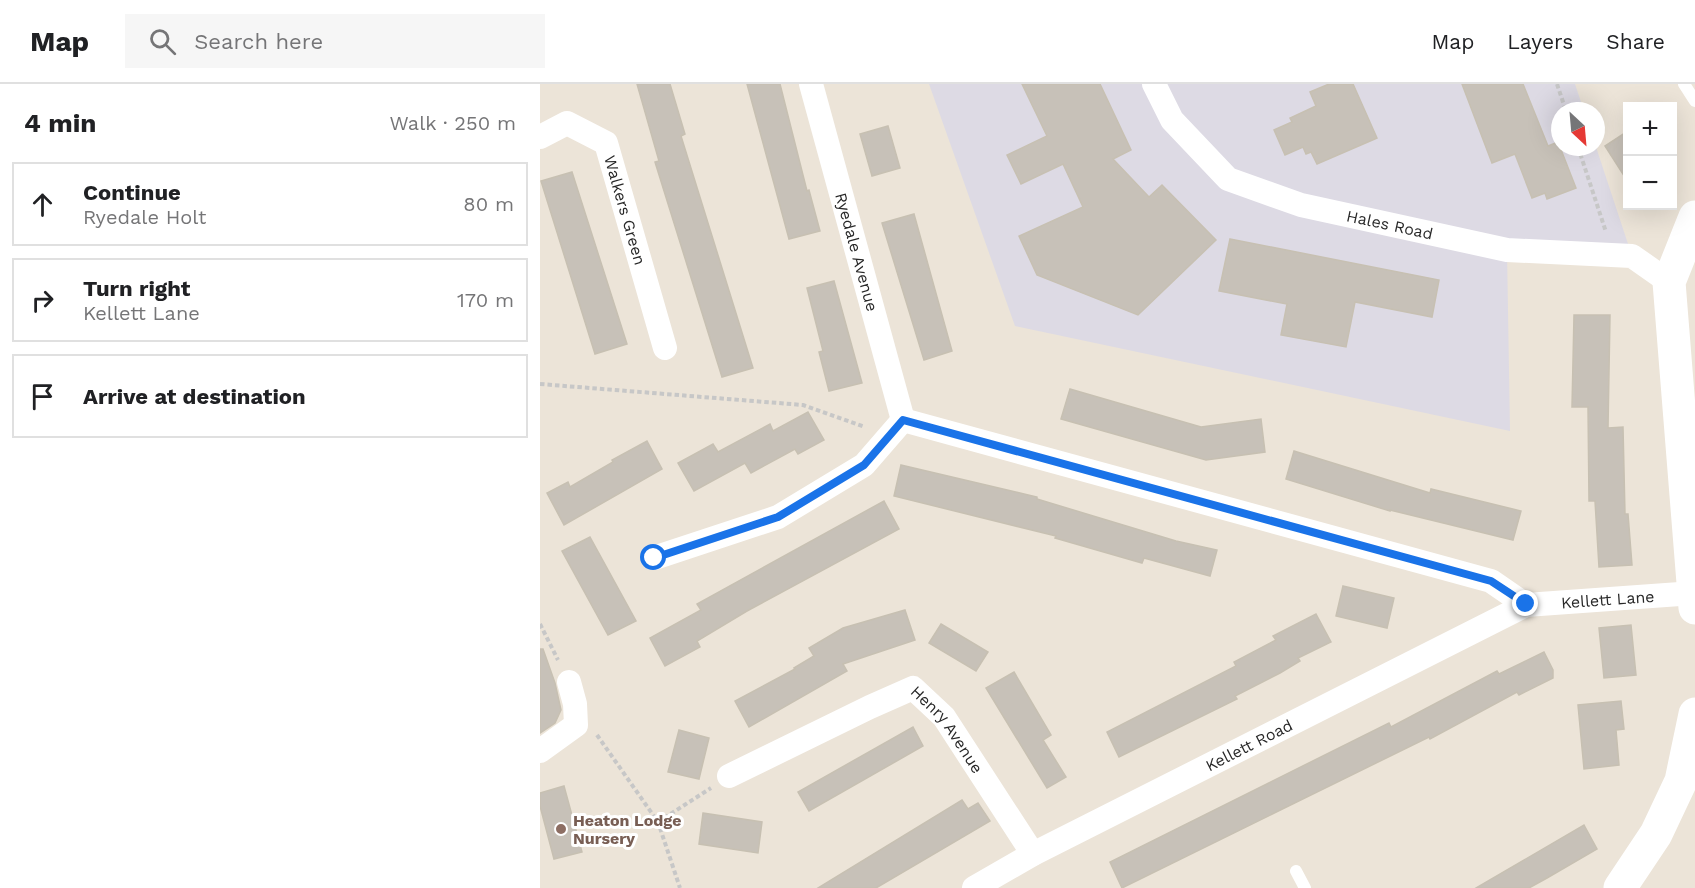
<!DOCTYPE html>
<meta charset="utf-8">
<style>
:root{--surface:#fff;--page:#f6f6f6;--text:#202124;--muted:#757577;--line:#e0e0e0}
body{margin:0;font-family:"Work Sans",sans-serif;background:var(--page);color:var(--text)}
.controls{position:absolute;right:18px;top:18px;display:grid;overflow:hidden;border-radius:0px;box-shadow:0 6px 24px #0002}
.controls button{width:54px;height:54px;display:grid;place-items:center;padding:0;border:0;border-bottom:2px solid var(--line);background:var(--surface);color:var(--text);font:30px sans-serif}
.compass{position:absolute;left:1011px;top:18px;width:54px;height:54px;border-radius:50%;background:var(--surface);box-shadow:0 6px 24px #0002;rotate:154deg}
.stop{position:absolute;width:18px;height:18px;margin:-14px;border:4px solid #1a73e8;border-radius:50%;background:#fff}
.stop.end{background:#1a73e8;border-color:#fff;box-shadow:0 2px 6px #0008}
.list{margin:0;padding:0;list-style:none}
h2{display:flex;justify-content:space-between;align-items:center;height:78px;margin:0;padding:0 24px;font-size:26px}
h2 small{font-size:20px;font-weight:400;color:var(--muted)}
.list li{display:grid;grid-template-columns:39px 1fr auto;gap:18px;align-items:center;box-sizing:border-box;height:84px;margin:0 12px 12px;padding:0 12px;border:2px solid var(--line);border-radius:0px}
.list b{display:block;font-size:22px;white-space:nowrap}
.list p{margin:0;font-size:20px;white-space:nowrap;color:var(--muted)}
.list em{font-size:20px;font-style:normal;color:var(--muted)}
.icon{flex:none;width:33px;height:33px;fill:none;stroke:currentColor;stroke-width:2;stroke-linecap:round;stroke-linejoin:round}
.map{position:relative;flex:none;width:1155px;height:804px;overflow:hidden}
header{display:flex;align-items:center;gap:36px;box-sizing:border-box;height:84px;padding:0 30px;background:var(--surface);border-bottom:2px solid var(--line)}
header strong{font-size:28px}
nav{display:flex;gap:33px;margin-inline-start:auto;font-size:21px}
.search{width:420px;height:54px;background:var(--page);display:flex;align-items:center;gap:15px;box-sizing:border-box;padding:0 21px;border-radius:0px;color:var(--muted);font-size:22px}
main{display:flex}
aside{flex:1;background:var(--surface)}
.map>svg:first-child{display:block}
</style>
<header>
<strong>Map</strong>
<div class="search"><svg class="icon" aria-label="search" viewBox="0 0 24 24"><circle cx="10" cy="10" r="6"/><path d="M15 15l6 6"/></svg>Search here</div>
<nav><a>Map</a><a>Layers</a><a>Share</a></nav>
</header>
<main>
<aside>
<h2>4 min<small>Walk · 250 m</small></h2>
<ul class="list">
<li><svg class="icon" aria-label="ahead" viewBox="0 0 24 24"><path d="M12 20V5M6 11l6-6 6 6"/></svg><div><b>Continue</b><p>Ryedale Holt</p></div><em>80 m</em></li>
<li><svg class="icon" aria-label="right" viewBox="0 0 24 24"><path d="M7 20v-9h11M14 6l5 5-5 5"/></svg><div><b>Turn right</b><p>Kellett Lane</p></div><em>170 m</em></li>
<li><svg class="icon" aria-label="arrive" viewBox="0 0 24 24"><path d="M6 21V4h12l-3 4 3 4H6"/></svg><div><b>Arrive at destination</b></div></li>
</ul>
</aside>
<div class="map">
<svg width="1155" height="804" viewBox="0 0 1155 804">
<rect width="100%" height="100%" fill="#ece4d8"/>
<polygon fill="#dddae4" points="389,0 1035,0 1044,27 1020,27 1020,63 1056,63 1092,172 967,166 970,347 475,242"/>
<g fill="#c7c1b8" stroke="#c7c0b2" stroke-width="1.5">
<polygon points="97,0 130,0 145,50 141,52 213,284 182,293 115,78 119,77"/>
<polygon points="207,0 240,0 267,107 269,106 280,147 249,155"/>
<polygon points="482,0 560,0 591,66 573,75 609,113 622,101 676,156 598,231 497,191 479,152 543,123 523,80 481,100 467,71 507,52"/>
<polygon points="789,0 813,0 837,54 777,80 771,68 766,70 763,63 745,71 734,46 752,38 750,34 776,22 770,8"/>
<polygon points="922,0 983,0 1008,62 1018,58 1036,104 1007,115 1005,109 992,114 975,70 952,79"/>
<polygon points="348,42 360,84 332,92 320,50"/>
<polygon points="1088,47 1088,98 1065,62"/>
<polygon points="32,88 87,260 55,270 1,97"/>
<polygon points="374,130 412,267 384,276 342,139"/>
<polygon points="690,155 899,196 892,233 815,218 806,263 741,251 747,220 679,207"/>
<polygon points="294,197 322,299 289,307 279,268 283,267 267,204"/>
<polygon points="1034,231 1070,231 1068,344 1083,343 1085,430 1088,430 1092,481 1059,483 1055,417 1049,417 1048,323 1032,323"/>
<polygon points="530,305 661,343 721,335 725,368 666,376 521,335"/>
<polygon points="268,328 284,356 258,370 255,365 211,389 205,379 154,407 138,379 173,360 178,368 230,340 233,347"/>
<polygon points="107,357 122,385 24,441 7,409 28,398 30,403 73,378 72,376"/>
<polygon points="754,367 890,409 891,405 981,427 973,456 850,426 850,427 746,395"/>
<polygon points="361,381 497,413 497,415 636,457 677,466 670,492 604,474 602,479 515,454 516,452 354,412"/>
<polygon points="344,417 359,445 207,527 157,557 160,563 125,582 110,554 161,526 157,520"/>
<polygon points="50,453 96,537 68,551 22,467"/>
<polygon points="803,502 854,514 847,544 796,532"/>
<polygon points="365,526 375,556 303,580 307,587 209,643 195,617 255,585 254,584 274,572 269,564 303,544"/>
<polygon points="776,530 791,558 758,574 760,577 740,589 695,612 697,615 579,673 567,648 696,582 694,578 736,556 733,552"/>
<polygon points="401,540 448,568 436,587 389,559"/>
<polygon points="1091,541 1096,591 1064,594 1059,544"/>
<polygon points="0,565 3,565 15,599 21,626 15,639 0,649"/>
<polygon points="1004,568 1013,586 1013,594 979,611 977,608 890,655 889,653 582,804 570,778 849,639 851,643 957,587 959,590"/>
<polygon points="474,588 511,651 503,656 526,693 507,704 446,604"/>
<polygon points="1081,617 1084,645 1076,646 1079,681 1044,685 1038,621"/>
<polygon points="373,643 383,662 269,727 258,708"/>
<polygon points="139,646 169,654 159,695 128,688"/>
<polygon points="24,702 42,768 14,775 0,722 0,709"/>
<polygon points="422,716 428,725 438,719 450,737 336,804 278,804"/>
<polygon points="163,729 222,738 218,769 159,760"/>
<polygon points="1044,741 1057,765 1007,794 989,804 936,804"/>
</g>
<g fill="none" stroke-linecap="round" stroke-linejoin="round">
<g stroke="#c7c7c7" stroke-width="4" stroke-dasharray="4.5 3" stroke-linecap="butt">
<polyline points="1017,0 1026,27"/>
<polyline points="1038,63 1066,148"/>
<polyline points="0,300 263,321 325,343"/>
<polyline points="0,540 18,576"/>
<polyline points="57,651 118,738 140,804"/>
<polyline points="118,738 171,704"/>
</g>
<g stroke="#fff" stroke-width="12">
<polyline points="1144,0 1155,17"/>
<polyline points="756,787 765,804"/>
</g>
<g stroke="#fff" stroke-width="24">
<path id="s1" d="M271,0l92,336"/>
<path id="s2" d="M614,0l18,36 56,59 73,26 206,45 125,6 37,26"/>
<path id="s3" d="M0,53l27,-14 39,20 59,205"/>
<path id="s4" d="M363,336l588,161 35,24 168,-12"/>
<polyline points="114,474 238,433 324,381 363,336"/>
<polyline points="0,667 36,641 35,620 29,598"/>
<path id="s5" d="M189,692l141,-69 43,-19 31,29 89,137"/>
<path id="s6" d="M434,804l59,-34 493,-249"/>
</g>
<g stroke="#fff" stroke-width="33">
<polyline points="1155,133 1129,198 1155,524"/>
<polyline points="1080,804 1116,750 1141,697 1155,630"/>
</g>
</g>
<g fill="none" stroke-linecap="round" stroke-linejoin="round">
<polyline stroke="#1a73e8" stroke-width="8" points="114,474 238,433 324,381 363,336 951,497 986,520"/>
</g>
<circle fill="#8d6e63" stroke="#fff" stroke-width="2" cx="21" cy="745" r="6"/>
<g text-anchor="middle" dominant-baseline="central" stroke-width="6" stroke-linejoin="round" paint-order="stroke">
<g font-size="16" fill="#282828" stroke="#fff">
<text stroke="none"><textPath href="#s3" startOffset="144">Walkers Green</textPath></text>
<text stroke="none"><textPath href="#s2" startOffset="290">Hales Road</textPath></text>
<text stroke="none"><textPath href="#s1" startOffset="174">Ryedale Avenue</textPath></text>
<text stroke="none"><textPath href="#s4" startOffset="734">Kellett Lane</textPath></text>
<text stroke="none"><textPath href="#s5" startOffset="258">Henry Avenue</textPath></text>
<text stroke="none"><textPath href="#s6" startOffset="310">Kellett Road</textPath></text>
</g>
<g font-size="16" font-weight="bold" fill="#785e54" stroke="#fff" text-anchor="start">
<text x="33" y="736">Heaton Lodge<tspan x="33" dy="18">Nursery</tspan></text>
</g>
</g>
</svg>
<div class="controls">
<button>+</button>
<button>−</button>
</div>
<svg class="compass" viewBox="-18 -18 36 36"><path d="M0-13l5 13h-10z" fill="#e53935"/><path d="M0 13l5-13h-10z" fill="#757577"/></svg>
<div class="stop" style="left:114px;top:474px"></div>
<div class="stop end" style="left:986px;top:520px"></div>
</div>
</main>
